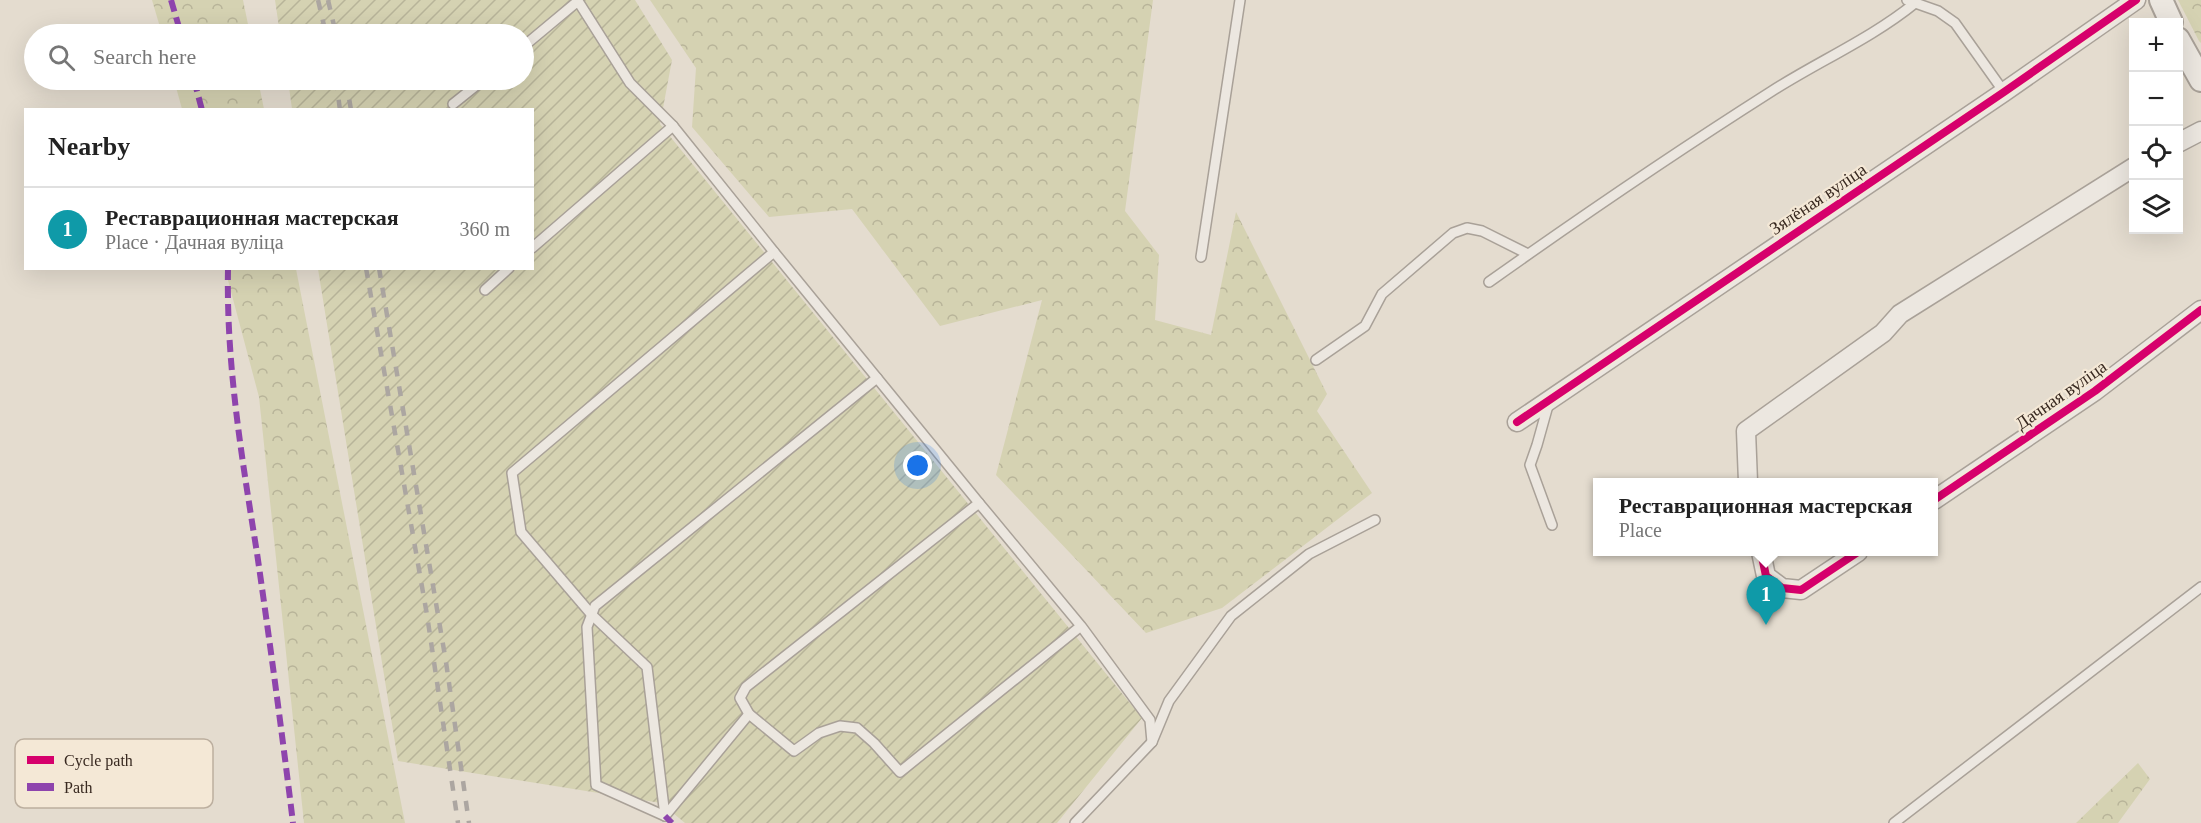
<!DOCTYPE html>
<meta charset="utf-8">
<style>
:root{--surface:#fff;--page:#f2f2f2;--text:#222;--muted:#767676;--line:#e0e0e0;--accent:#2563eb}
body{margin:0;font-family:Georgia,serif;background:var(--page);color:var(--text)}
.controls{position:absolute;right:18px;top:18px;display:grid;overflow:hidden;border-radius:0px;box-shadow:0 6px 24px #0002}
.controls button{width:54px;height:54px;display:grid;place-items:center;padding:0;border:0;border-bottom:2px solid var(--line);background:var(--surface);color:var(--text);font:30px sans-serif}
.you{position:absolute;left:918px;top:466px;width:21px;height:21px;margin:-15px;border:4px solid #fff;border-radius:50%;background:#1a73e8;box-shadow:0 0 0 9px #1a73e833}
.badge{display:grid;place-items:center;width:39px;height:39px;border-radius:50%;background:var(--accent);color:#fff;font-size:20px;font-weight:700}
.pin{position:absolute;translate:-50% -50px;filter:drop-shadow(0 2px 3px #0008)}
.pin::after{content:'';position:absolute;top:32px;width:21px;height:18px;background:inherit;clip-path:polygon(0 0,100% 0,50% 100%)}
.popup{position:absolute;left:1593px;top:478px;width:345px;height:78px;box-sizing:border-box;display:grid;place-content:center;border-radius:0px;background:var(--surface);filter:drop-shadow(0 2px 4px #0005);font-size:20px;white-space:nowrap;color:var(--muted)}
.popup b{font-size:22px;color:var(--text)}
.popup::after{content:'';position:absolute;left:50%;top:100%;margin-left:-12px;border:12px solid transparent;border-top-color:var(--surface)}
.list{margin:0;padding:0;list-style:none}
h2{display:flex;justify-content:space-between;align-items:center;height:78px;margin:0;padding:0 24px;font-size:26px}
h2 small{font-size:20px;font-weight:400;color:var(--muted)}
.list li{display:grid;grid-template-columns:39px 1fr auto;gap:18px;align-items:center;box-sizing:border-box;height:84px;padding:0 24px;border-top:2px solid var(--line)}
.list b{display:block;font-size:22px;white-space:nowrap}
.list p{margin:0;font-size:20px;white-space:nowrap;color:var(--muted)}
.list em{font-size:20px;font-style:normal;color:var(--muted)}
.icon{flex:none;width:33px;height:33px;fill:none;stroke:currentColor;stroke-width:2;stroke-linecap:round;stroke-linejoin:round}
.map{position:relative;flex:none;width:2201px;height:823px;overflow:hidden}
.search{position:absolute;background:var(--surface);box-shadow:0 6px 24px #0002;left:24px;top:24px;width:510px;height:66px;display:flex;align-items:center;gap:15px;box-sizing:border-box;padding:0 21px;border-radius:33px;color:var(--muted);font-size:22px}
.panel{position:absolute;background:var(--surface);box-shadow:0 6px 24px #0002;left:24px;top:108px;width:510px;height:162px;border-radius:0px}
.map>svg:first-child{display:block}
</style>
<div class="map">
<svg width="2201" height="823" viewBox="0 0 2201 823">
<defs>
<pattern id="forest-crowns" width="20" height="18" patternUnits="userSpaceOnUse" patternTransform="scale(1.5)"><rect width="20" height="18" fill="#d5d2b2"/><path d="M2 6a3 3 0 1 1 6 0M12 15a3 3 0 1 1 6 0" fill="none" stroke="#b8b499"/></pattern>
<pattern id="garden-furrows" width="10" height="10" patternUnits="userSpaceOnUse" patternTransform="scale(1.5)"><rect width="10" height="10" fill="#d5d2b2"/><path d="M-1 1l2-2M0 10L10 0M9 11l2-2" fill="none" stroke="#b8b499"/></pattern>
</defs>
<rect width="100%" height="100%" fill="#e4dccf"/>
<g fill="url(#forest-crowns)">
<polygon points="152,0 243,0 250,34 162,34"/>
<polygon points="650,0 1153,0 1125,211 1159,255 1155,320 1211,335 1236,212 1327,394 1317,411 1372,493 1222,608 1146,633 996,475 1042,300 940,326 852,209 769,217 692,127 696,68"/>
<polygon points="2178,0 2201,0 2201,43 2199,41"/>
<polygon points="174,80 258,80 264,109 182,109"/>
<polygon points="225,269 296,269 405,823 304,823 259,397"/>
<polygon points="2138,763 2150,779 2118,823 2076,823"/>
</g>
<polygon fill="url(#garden-furrows)" points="275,0 635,0 672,60 660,124 1142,718 1057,823 685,823 661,803 398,761 318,269 532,268 532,110 292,109 288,80 524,80 524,34 280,34"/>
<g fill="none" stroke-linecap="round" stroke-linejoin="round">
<defs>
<g id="service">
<polyline points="1907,0 1938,11 1955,23 2004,92"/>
<polyline points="524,46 578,1 630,83 673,126"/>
<polyline points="453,104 483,80"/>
<polyline points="532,248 673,126 774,252"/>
<polyline points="1201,257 1240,0"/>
<path d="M1489,282c93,-66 187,-130 283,-191 47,-30 100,-53 143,-88"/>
<polyline points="485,290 509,268"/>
<polyline points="1316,360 1365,326 1382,294 1453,233 1467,228 1482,231 1528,254"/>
<polyline points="1549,402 1537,445 1530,465 1552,525"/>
<polyline points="1081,626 979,503 746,687 740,698 749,714 794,751 819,733 840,726 857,728 874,743 900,772 1081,626 1150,720 1152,742"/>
<polyline points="749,714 665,816 596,785 587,627 595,606 877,378 979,503"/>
<polyline points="665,816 647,667 592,615 521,532 512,473 774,252 877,378"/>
<polyline points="1075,823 1152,742 1169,701 1231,616 1309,554 1375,520"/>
<polyline points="1894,823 2201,587"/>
</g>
<g id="minor">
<polyline points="2178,143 2201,131"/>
<polyline points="1517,422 2004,92 2136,0"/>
<polyline points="1748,482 1746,431 1883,333 1900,314 2134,167"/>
<polyline points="1934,500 2095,391 2201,310"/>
<polyline points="1761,552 1766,576 1782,588 1801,590 1858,552"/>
</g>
<g id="tertiary">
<polyline points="2161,0 2171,22"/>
<polyline points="2178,39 2201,80"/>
</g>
</defs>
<use href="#service" stroke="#a9a198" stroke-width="12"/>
<use href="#minor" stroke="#a9a198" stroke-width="21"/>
<use href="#tertiary" stroke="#a9a198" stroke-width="26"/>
<use href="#service" stroke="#ece7e0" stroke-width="9"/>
<use href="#minor" stroke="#ece7e0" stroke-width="18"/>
<use href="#tertiary" stroke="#ece7e0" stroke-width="22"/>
<g stroke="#aca6a1" stroke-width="4.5" stroke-dasharray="10 10" stroke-linecap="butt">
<polyline points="318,0 326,34"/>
<polyline points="328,0 336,34"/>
<polyline points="336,80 340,110"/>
<polyline points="346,80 351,110"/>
<polyline points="366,268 427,615 458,823"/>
<polyline points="379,268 446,662 469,823"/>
</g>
<g stroke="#8e44ad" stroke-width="6" stroke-dasharray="12 6" stroke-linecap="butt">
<polyline points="171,0 181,34"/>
<polyline points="194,80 202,110"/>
<path d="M228,268c-2,96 14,191 29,285 13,90 25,180 36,270"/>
<polyline points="665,816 672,823"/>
</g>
<defs>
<g id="cycleway">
<polyline points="1517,422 2004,92 2136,0"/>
<polyline points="1934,500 2095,391 2201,310"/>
<polyline points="1761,552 1766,576 1782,588 1801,590 1858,552"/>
</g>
</defs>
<use href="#cycleway" stroke="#f4e8d6" stroke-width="11"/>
<use href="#cycleway" stroke="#d6006c" stroke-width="8"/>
</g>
<g text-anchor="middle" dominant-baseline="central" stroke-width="4.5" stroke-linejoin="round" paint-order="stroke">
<g font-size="18" fill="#382920" stroke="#f4e8d6">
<text transform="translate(1818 199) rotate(-34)">Зялёная вуліца</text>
<text transform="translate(2061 395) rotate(-35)">Дачная вуліца</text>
</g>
</g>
<rect x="15" y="739" width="198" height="69" rx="9" fill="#f4e8d6" stroke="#bcaf9f" stroke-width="1.5"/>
<rect x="27" y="756" width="27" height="8" fill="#d6006c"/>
<rect x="27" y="783" width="27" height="8" fill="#8e44ad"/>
<g font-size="16" fill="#382920">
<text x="64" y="766">Cycle path</text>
<text x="64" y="793">Path</text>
</g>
</svg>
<div class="controls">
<button>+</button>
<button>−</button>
<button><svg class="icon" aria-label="locate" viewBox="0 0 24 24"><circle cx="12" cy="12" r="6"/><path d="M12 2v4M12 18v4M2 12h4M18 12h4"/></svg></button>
<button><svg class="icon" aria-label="layers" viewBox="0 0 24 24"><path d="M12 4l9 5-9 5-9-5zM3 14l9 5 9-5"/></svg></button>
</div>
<div class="you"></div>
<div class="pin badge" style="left:1766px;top:625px;background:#0f9aa8">1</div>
<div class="popup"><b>Реставрационная мастерская</b>Place</div>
<div class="search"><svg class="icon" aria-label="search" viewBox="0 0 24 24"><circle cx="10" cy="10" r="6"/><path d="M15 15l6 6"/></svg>Search here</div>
<section class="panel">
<h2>Nearby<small></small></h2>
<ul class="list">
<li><span class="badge" style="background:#0f9aa8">1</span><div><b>Реставрационная мастерская</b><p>Place · Дачная вуліца</p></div><em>360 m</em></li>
</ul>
</section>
</div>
